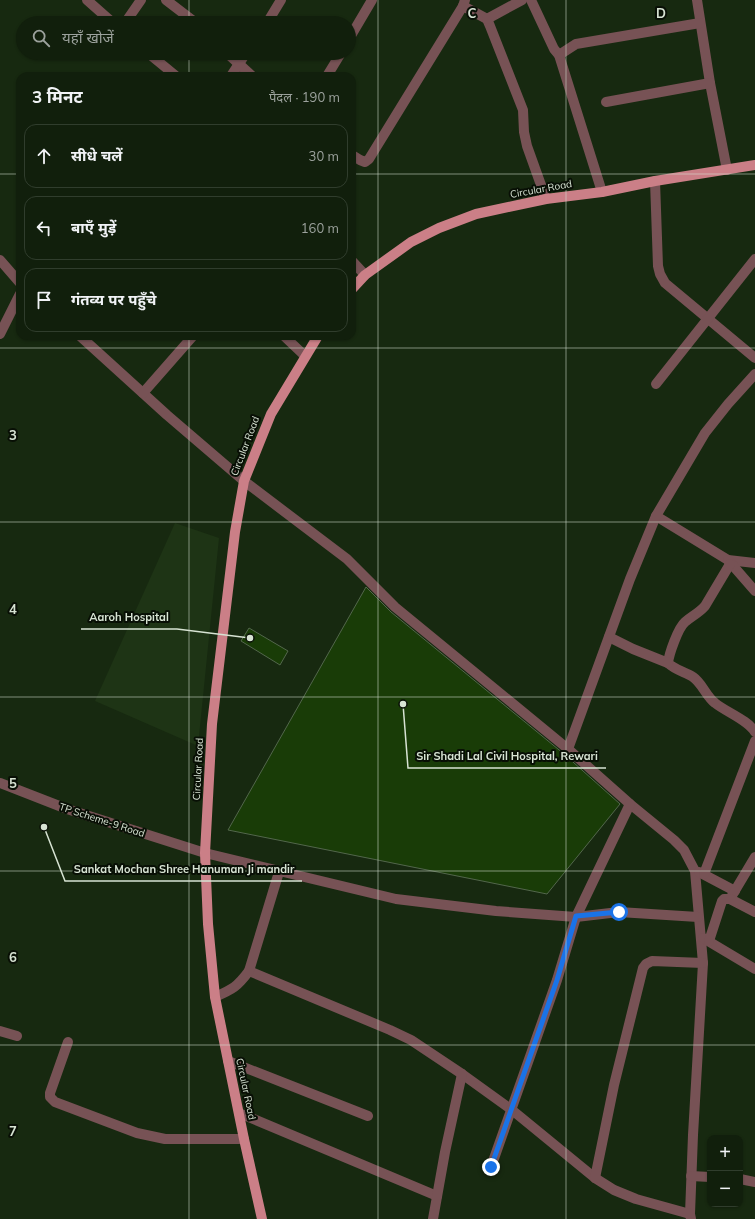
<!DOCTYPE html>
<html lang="hi">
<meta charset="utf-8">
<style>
:root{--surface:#111f0c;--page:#1e2c1a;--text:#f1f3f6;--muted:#9ca29d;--line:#303d2d}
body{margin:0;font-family:Mulish,"Noto Sans Devanagari",sans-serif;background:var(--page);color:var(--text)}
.controls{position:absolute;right:12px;bottom:12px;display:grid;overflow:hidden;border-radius:8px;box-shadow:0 1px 3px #0004}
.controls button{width:36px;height:36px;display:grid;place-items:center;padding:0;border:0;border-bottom:1px solid var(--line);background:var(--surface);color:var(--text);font:20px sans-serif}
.stop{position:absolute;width:12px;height:12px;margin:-9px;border:3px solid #1a73e8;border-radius:50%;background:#fff}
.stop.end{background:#1a73e8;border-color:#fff;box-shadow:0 1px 4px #0008}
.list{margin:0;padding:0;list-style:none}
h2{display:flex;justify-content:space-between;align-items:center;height:52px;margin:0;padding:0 16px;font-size:17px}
h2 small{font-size:13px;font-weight:400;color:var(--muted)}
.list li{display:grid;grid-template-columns:26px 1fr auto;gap:12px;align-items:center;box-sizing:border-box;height:64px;margin:0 8px 8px;padding:0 8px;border:1px solid var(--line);border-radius:12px}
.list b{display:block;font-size:15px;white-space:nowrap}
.list em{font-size:13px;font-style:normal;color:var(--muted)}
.icon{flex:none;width:22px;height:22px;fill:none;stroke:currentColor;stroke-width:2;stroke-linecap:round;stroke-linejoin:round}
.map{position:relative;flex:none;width:755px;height:1219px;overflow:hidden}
.search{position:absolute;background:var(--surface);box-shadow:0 1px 3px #0004;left:16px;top:16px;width:340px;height:44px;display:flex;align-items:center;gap:10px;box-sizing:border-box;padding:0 14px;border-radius:22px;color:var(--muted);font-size:15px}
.panel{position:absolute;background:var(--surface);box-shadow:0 1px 3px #0004;left:16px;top:72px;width:340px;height:268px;border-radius:12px}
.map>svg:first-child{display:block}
</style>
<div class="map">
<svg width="755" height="1219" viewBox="0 0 755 1219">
<rect width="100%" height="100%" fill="#172910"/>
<polygon fill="#1e3415" points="175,523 219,538 198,746 95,701"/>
<g fill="#193c07" stroke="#53674c">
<polygon points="366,587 391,612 564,754 620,804 547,894 228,830"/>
<polygon points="249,628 288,651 280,665 241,641"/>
</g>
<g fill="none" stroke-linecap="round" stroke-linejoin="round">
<g stroke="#775255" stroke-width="10">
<polyline points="87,0 113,23"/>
<polyline points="166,0 196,23"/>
<polyline points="531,0 554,49 559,55 602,192"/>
<polyline points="697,0 710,83 727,170"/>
<polyline points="463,6 487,19 490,26 523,110 524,132 527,146 546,199"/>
<polyline points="487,19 522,0"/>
<polyline points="125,23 141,0"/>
<polyline points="267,23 281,0"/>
<polyline points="349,39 372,0"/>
<polyline points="148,53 176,76"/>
<polyline points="227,53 252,76"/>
<polyline points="559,55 576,44 700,23"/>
<polyline points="231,76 246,53"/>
<polyline points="327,76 341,53"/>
<polyline points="606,102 710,83"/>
<polyline points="352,155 360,160 365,162 369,159 463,6 465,0"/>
<polyline points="655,181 658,266 660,274 665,283 755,358"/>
<polyline points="0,260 20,283"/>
<polyline points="352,261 365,275"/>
<polyline points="0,334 20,294"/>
<polyline points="80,336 167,415 244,481 347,559 395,607 568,749 630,804 674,840 684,850 695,871 703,963 693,1135 690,1214 691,1219"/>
<polyline points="284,336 305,356"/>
<polyline points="656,384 755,259"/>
<polyline points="143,393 193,336"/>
<polyline points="656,516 728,560 755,563"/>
<polyline points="728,560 755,591"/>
<path d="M730,564l-25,42c-6,7 -13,10 -20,16 -7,6 -16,32 -17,41 7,7 17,9 25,14 9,6 13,19 22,26 11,9 33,17 40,29"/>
<polyline points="609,637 633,649 668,663"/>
<polyline points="568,749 630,579 656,516 705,433 728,404 755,374"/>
<polyline points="0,783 67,809 205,853 396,899 496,911 576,917 619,912 698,917"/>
<polyline points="699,872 735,891"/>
<polyline points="704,874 755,741"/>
<polyline points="730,899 755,857"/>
<polyline points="703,938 755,969"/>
<polyline points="709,941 722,901 724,899 730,899 755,912"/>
<polyline points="249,971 390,1030 411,1040 462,1074 512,1110 595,1178 614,1190 636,1199 690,1214"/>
<path d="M215,997c18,-8 22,-10 34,-26l30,-99"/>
<polyline points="0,1031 17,1036"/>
<polyline points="68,1042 50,1093 50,1097 55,1102 137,1133 165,1139 244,1139"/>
<polyline points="228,1061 368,1116"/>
<polyline points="239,1113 437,1196"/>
<polyline points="491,1167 557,980 576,917 630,804"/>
<polyline points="691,1176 710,1177"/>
<polyline points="595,1178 614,1085 643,968 646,964 652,961 703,963"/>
<polyline points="740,1179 755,1182"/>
<polyline points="433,1219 445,1152 462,1074"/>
</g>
<g stroke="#cb7f87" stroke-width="10">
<polyline points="352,289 365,275 411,242 439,228 476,214 546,199 602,192 655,181 755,165"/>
<polyline points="262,1219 244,1139 215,997 208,924 205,853 212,724 235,532 244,481 271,414 318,336"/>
</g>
</g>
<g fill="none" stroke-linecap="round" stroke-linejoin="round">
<polyline stroke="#1a73e8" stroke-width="5" points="491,1167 557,980 576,916 619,912"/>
</g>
<path fill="none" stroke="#d7e3d3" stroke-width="1" stroke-opacity="0.55" d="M189,0v23M378,0v1219M566,0v1219M189,53v23M0,174h20M352,174h403M189,336v883M0,348h755M0,522h755M0,697h755M0,871h755M0,1045h755"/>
<g text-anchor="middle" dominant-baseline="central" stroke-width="4" stroke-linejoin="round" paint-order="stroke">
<g font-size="10" fill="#d7e3d3" stroke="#080f05">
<text transform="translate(541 189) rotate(-10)">Circular Road</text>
<text transform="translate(245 446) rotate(-69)">Circular Road</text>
<text transform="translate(198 769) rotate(-87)">Circular Road</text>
<text transform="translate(102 820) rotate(18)">TP Scheme-9 Road</text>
<text transform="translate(246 1089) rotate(78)">Circular Road</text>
</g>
</g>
<g font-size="13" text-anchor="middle" font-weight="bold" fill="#d7e3d3" stroke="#080f05" stroke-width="4" stroke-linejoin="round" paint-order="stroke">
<text x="472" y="18">C</text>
<text x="661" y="18">D</text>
<text x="13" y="440">3</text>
<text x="13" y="614">4</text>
<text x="13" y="788">5</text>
<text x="13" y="962">6</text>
<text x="13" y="1136">7</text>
</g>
<path fill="none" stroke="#d7e3d3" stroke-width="1.5" d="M250 638L177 629H81M403 704L408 768H606M44 827L65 881H302"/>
<g fill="#d7e3d3" stroke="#080f05" stroke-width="1.5">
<circle cx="250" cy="638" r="4"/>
<circle cx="403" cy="704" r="4"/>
<circle cx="44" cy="827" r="4"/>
</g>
<g font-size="11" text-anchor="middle" font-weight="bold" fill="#d7e3d3" stroke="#080f05" stroke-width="4" stroke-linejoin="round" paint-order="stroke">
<text x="129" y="621">Aaroh Hospital</text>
<text x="507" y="760">Sir Shadi Lal Civil Hospital, Rewari</text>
<text x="184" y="873">Sankat Mochan Shree Hanuman Ji mandir</text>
</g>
</svg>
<div class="controls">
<button>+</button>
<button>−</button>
</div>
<div class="stop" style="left:619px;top:912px"></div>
<div class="stop end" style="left:491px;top:1167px"></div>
<div class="search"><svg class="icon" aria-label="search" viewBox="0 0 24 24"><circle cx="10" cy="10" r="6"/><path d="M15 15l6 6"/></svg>यहाँ खोजें</div>
<section class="panel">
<h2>3 मिनट<small>पैदल · 190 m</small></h2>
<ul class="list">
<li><svg class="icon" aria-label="ahead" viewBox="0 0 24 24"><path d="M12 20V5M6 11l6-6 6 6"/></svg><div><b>सीधे चलें</b></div><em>30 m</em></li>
<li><svg class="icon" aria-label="left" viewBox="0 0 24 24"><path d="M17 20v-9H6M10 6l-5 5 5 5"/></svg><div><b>बाएँ मुड़ें</b></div><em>160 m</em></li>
<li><svg class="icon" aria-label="arrive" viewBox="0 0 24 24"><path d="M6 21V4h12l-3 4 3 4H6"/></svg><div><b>गंतव्य पर पहुँचे</b></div></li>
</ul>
</section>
</div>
